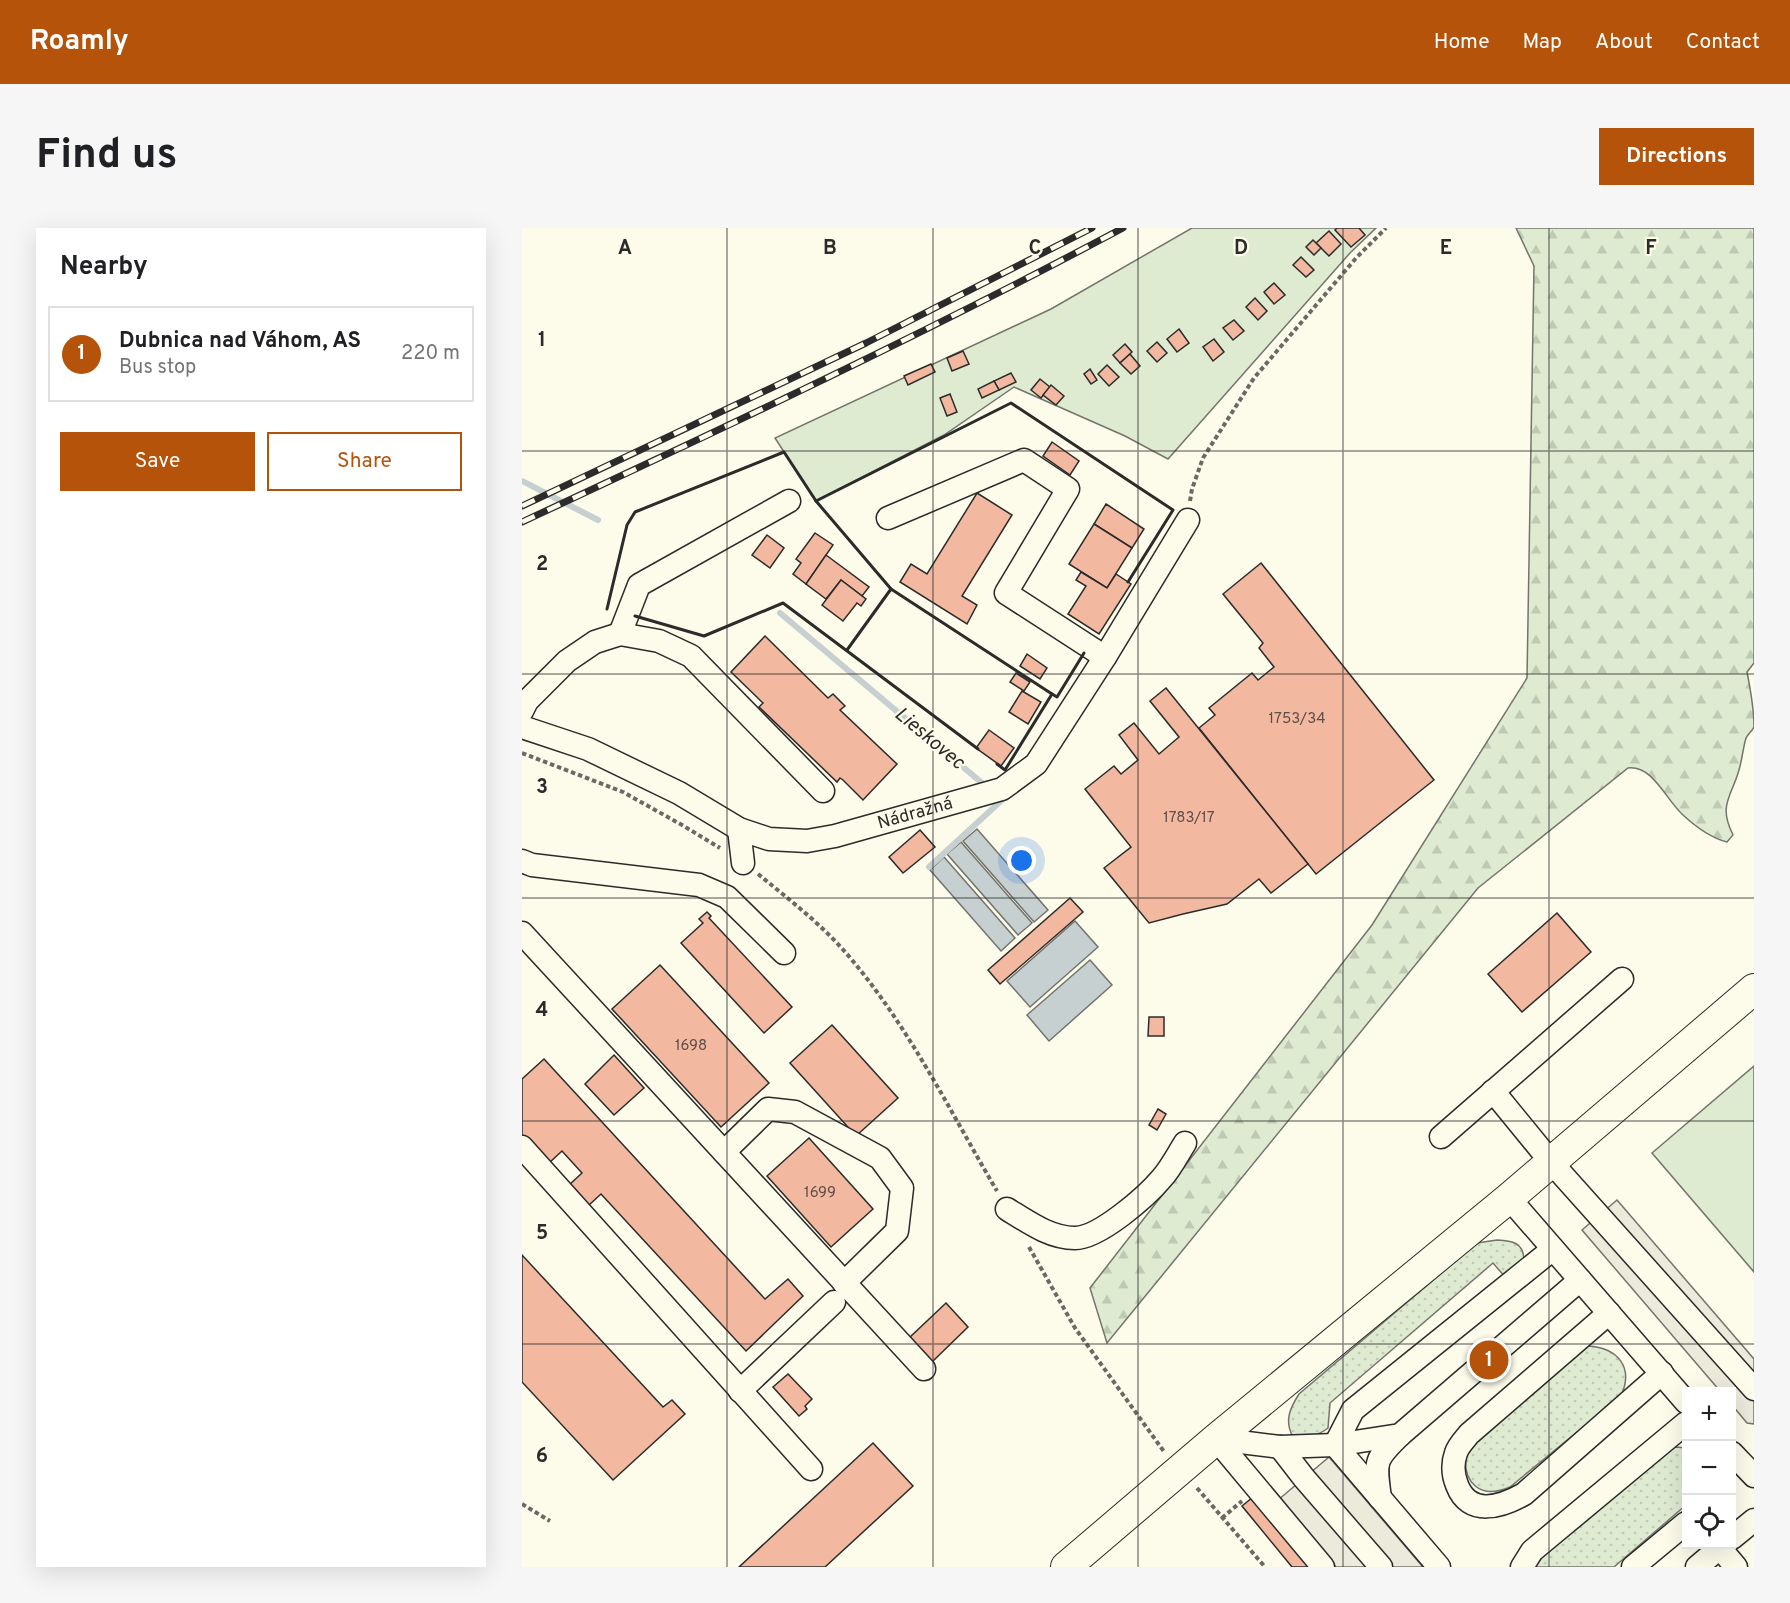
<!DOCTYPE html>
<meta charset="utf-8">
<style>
:root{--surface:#fff;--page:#f6f6f6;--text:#202124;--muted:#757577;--line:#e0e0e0;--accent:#b45309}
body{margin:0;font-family:Overpass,sans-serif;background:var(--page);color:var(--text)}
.controls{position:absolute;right:18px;bottom:18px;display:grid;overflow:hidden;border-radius:0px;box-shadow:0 6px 24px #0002}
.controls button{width:54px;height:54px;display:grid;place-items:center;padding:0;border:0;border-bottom:2px solid var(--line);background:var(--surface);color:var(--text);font:30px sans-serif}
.you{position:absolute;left:500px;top:633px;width:21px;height:21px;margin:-15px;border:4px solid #fff;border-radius:50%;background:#1a73e8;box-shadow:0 0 0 9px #1a73e833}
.badge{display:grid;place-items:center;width:39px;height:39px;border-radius:50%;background:var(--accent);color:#fff;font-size:20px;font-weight:700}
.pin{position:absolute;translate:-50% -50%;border:3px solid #fff;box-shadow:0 2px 6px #0006}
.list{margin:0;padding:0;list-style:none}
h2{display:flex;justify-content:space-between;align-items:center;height:78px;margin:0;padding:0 24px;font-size:26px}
h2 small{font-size:20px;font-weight:400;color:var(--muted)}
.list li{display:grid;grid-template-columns:39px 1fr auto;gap:18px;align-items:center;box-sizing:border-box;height:96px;margin:0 12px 12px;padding:0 12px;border:2px solid var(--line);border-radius:0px}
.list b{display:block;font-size:22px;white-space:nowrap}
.list p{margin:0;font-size:20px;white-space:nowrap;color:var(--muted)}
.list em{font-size:20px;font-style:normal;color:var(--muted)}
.actions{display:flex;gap:12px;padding:18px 24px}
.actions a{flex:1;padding:14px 0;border:2px solid var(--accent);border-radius:0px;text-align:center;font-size:21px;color:var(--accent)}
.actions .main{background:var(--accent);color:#fff}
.icon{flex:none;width:33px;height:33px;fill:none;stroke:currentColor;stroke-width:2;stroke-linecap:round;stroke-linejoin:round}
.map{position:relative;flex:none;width:1232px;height:1339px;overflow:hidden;border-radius:0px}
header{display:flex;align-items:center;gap:36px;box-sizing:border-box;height:84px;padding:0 30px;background:var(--accent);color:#fff}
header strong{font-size:28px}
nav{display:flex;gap:33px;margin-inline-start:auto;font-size:21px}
.intro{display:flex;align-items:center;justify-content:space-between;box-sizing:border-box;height:144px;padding:0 36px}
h1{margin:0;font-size:42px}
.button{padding:15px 27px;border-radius:0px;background:var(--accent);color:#fff;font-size:21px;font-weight:700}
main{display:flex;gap:36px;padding:0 36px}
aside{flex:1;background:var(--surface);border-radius:0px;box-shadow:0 6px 24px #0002}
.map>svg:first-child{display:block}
</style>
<header>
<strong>Roamly</strong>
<nav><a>Home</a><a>Map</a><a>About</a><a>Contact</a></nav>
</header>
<div class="intro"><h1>Find us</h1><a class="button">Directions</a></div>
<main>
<aside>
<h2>Nearby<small></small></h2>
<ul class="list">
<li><span class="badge">1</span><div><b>Dubnica nad Váhom, AS</b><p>Bus stop</p></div><em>220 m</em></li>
</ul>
<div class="actions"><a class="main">Save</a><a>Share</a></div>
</aside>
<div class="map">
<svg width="1232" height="1339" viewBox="0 0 1232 1339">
<defs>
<pattern id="grass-dots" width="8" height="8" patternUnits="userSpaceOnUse" patternTransform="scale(1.5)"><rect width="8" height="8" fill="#deebd1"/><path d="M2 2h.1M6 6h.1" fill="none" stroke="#bfcab4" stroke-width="1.8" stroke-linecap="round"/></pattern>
<pattern id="forest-firs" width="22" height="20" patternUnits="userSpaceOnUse" patternTransform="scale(1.5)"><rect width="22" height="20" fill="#deebd1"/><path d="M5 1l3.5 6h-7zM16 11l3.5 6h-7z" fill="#bfcab4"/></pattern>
</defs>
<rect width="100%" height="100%" fill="#fdfbea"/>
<g fill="url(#grass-dots)" stroke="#74746e" stroke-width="1.5">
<path d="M975,1012c15,1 26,2 27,19l-18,19 -13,-15 -163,140 -2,25c-10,8 -24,11 -35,9 -9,-16 -3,-29 6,-43l178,-151z"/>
<path d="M1066,1118c30,2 46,21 33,50l-111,91c-30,13 -48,-4 -44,-35l112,-100z"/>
<polygon points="1154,1219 1164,1220 1164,1277 1092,1339 1012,1339 1018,1329 1146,1221"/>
</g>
<path fill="url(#forest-firs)" stroke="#74746e" stroke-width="1.5" d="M994,0h238v435l-7,9c3,15 7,40 7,55 -2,4 -6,7 -8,11 -3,10 -4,22 -7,32 -8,28 -21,35 -6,65l-6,7c-16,-4 -31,-15 -44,-27 -17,-15 -30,-50 -55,-47l-150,120 -371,455 -17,-55 282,-363 155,-247 7,-412z"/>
<g fill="#deebd1" stroke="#74746e" stroke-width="1.5">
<polygon points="670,0 854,0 828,25 646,231 603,208 492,159 422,207 294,273 253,210 529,81"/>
<polygon points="1232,838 1232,1044 1130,925"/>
</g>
<g fill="#eceadb" stroke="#74746e" stroke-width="1.5">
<polygon points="1095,972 1232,1131 1232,1196 1225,1195 1210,1177 1210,1164 1198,1163 1060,1002"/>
<polygon points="807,1229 901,1339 814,1339 756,1272"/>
</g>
<g fill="#c7d0d0" stroke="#74746e" stroke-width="1.5">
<polygon points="455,601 526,682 512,694 441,613"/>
<polygon points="439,614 510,695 496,707 425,626"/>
<polygon points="422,629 493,710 479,723 408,642"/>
<polygon points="553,693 576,719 508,779 485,753"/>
<polygon points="568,732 590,757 527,813 505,787"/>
</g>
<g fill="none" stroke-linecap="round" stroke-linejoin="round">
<g stroke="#c7d0d0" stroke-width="6">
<polyline points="0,253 76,292"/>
<polyline points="258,385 466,560"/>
<polyline points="407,639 480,572 476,569"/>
</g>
</g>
<g fill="#f2b8a0" stroke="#2b2b2b" stroke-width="1.5">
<polygon points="815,0 837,0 843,7 829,19 813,2"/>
<polygon points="807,3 819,16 807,28 794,15"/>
<polygon points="791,12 799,20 792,27 784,19"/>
<polygon points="779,29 792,42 784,49 771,37"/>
<polygon points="752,55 763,67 752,76 742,64"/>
<polygon points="733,70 745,83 736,92 724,79"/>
<polygon points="712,92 722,103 711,112 701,100"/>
<polygon points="657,101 667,115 655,124 645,111"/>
<polygon points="692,111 702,124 691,133 681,119"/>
<polygon points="635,114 645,125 635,134 625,123"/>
<polygon points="603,116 610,124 598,135 591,127"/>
<polygon points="441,123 447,136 430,143 425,130"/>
<polygon points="608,126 618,138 609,146 598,135"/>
<polygon points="409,136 413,144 386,157 382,148"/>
<polygon points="585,137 597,149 587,158 576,146"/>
<polygon points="568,141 575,152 569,156 562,146"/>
<polygon points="489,145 494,154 477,162 472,153"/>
<polygon points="518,151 528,159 519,170 509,162"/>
<polygon points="472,153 477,162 460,170 456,161"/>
<polygon points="529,157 542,168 534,177 521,167"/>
<polygon points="428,166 435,184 425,188 418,170"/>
<polygon points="530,214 557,233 548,247 521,228"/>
<polygon points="455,265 490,287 440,368 455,377 445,396 378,354 389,336 405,346"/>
<polygon points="584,276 622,301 610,320 572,296"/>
<polygon points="572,296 610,320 585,360 547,336"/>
<polygon points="293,305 311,317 284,356 271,346 279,335 274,331"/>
<polygon points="245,307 262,320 248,340 230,327"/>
<polygon points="304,327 347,359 340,368 319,352 304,371 284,356"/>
<polygon points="739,335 912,552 794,646 677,500 693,487 687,480 730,445 736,452 752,439 737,420 741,415 701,366"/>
<polygon points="559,344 585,360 594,346 609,356 577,406 546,386 564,358 554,352"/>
<polygon points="319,352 344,371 339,378 335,375 321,393 300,377"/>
<polygon points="243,408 306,470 311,466 323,478 318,482 375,536 341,572 321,552 318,550 315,554 237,479 241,475 209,444"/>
<polygon points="505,426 525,440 518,451 498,438"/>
<polygon points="494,445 508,454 502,463 488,454"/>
<polygon points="644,460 786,636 749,665 737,651 705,676 661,686 627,695 582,640 609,619 563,561 592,538 599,546 616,532 597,507 612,495 637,526 657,509 628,473"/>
<polygon points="500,463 519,474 506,496 487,484"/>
<polygon points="467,502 492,520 479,538 454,520"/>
<polygon points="398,602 413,619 381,645 367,629"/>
<polygon points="548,670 561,684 478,756 466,742"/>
<polygon points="185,684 189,688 187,690 270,779 242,805 159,715 181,695 177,691"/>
<polygon points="1035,685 1069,724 1000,784 966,746"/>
<polygon points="138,737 247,855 199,899 90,781"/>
<polygon points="627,789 642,789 642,808 626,808"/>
<polygon points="310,797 376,870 334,908 268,835"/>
<polygon points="92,827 122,860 92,887 63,856"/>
<polygon points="22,831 243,1071 266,1051 281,1068 224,1123 79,966 66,978 47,957 60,945 40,923 27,935 0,907 0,851"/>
<polygon points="636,881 644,886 635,902 627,897"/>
<polygon points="287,910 351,981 309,1019 245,948"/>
<polygon points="0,1027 141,1179 150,1172 163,1186 91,1252 0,1154"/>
<polygon points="424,1075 446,1099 410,1134 387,1110"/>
<polygon points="266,1146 290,1171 283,1178 285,1181 277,1188 251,1159"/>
<polygon points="351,1215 391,1258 303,1339 217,1339"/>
<polygon points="731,1269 788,1339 770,1339 720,1278"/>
</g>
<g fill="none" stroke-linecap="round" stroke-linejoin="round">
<defs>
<g id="minor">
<polyline points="366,290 502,232 546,261 484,365 583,429"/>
<polyline points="98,406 117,357 267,273"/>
<polyline points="0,483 5,473 45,433 73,414 98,406 137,413 169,428 301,563"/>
<path id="s1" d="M0,499l66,22 91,44 60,36 30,10 38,2 28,-5 167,-47 34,-25 69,-107 83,-137"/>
<polyline points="217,601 221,635"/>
<polyline points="0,633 10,637 177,657 205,669 262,725"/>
<polyline points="0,705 402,1141"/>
<polyline points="971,863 1029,934 1232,1161"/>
<polyline points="919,909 1100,751"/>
<polyline points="0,919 289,1241"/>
<polyline points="202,924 246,881 273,884 358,930 380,960 375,1003 322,1055"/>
<polyline points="987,970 1164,1174"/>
<path d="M485,981c21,13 43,29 68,29 24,0 71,-41 87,-60 9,-10 16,-24 23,-35"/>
<path d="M1087,1085l-140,121c-4,5 -11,12 -13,19 -4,11 -3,22 1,32 12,32 44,22 67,9l138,-121"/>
<polyline points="218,1163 312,1074"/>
<polyline points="694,1211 758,1219 813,1217 878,1207 1058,1052"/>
<polyline points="694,1211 801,1339"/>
<polyline points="758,1219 782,1250 859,1339"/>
<polyline points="1210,1225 1232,1248"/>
<path d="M858,1270c-5,-37 -6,-38 20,-63"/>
<polyline points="1210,1310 1232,1292"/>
<polyline points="1198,1320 1214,1339"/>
<polyline points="917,1339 813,1217 831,1182 1031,1021"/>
<polyline points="1000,1339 1010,1323 1164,1195"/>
<polyline points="1111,1339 1164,1295"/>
<polyline points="1175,1339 1202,1316"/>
</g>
<polyline id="major" points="544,1339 694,1211 987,970 1232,761"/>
</defs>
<use href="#minor" stroke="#2b2b2b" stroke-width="25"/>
<use href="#major" stroke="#2b2b2b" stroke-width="32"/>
<g stroke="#6a6964" stroke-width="4" stroke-dasharray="4.5 3" stroke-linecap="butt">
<polyline points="668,273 670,261 681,230 732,150 835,29 864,0"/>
<polyline points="0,525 101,564 160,597 198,620"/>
<path d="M236,646c33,27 67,53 94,86 58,69 99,153 145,231"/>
<polyline points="507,1019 553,1100 643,1225"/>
<polyline points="675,1260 743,1339"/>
<polyline points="0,1276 28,1293"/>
<polyline points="700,1290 720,1273"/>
</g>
<use href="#minor" stroke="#fdfbea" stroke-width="22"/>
<use href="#major" stroke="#fdfbea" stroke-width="30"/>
<defs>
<g id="rail">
<polyline points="0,278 344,115 570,0"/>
<path d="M0,294c202,-94 404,-189 601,-294"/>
</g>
</defs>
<use href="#rail" stroke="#2b2b2b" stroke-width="7"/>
<use href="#rail" stroke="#fdfbea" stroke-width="4.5" stroke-dasharray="14" stroke-linecap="butt"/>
<g stroke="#2b2b2b" stroke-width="3">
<polyline points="294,273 489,175 651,282 606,354"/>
<polyline points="85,381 105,297 113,284 262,224 294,273 369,361"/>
<polyline points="113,388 182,408 261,375 456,521"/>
<polyline points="325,422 369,361 530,466 483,542 475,536"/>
<polyline points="530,466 535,469 562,425"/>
</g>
</g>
<path fill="none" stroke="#2b2b2b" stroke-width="1.5" stroke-opacity="0.55" d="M205,0v1339M411,0v1339M616,0v1339M821,0v1339M1027,0v1339M0,223h1232M0,446h1232M0,670h1232M0,893h1232M0,1116h1232"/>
<g text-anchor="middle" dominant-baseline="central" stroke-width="4.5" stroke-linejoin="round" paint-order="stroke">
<g font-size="15" fill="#5d4e48">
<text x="775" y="491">1753/34</text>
<text x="667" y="590">1783/17</text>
<text x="169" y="818">1698</text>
<text x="298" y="965">1699</text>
</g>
<g font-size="18" fill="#2b2b2b" stroke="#fdfbea">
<text stroke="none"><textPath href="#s1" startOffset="422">Nádražná</textPath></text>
</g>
<g font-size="20" font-style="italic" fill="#2b2b2b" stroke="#fdfbea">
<text transform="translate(407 511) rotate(40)">Lieskovec</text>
</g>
</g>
<g font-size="20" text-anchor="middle" font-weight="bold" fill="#2b2b2b" stroke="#fdfbea" stroke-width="4.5" stroke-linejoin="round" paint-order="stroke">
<text x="103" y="26">A</text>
<text x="308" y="26">B</text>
<text x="513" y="26">C</text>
<text x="719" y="26">D</text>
<text x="924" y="26">E</text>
<text x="1129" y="26">F</text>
<text x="20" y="118">1</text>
<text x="20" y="342">2</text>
<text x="20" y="565">3</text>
<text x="20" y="788">4</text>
<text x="20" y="1011">5</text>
<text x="20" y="1234">6</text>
</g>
</svg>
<div class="controls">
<button>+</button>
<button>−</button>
<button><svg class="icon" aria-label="locate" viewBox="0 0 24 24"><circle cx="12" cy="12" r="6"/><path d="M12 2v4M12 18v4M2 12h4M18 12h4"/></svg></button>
</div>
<div class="you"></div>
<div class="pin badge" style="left:967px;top:1132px">1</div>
</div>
</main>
